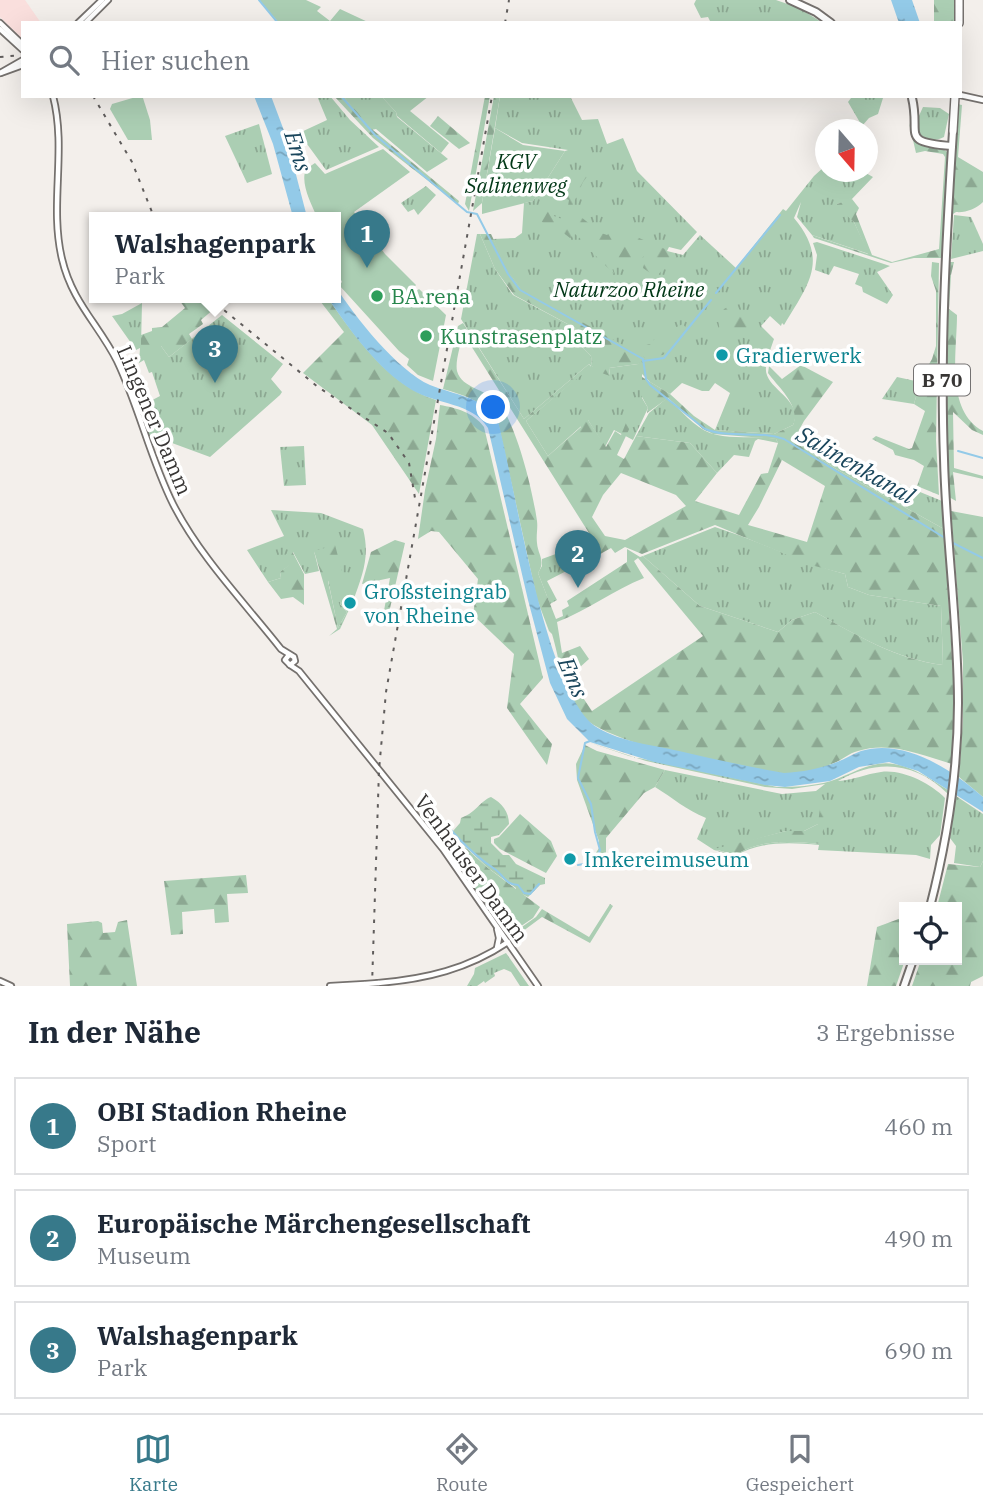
<!DOCTYPE html>
<html lang="de">
<meta charset="utf-8">
<style>
:root{--surface:#fff;--page:#f6f6f7;--text:#1f2937;--muted:#747a83;--line:#e0e1e3;--accent:#37798a}
body{margin:0;font-family:"IBM Plex Serif",serif;background:var(--page);color:var(--text)}
.controls{position:absolute;right:21px;bottom:21px;display:grid;overflow:hidden;border-radius:0px;box-shadow:0 7px 28px #0002}
.controls button{width:63px;height:63px;display:grid;place-items:center;padding:0;border:0;border-bottom:2px solid var(--line);background:var(--surface);color:var(--text);font:35px sans-serif}
.compass{position:absolute;left:815px;top:119px;width:63px;height:63px;border-radius:50%;background:var(--surface);box-shadow:0 7px 28px #0002;rotate:160deg}
.you{position:absolute;left:494px;top:408px;width:24px;height:24px;margin:-18px;border:5px solid #fff;border-radius:50%;background:#1a73e8;box-shadow:0 0 0 10px #1a73e833}
.badge{display:grid;place-items:center;width:46px;height:46px;border-radius:50%;background:var(--accent);color:#fff;font-size:23px;font-weight:700}
.pin{position:absolute;translate:-50% -58px;filter:drop-shadow(0 2px 4px #0008)}
.pin::after{content:'';position:absolute;top:37px;width:24px;height:21px;background:inherit;clip-path:polygon(0 0,100% 0,50% 100%)}
.popup{position:absolute;left:89px;top:212px;width:252px;height:91px;box-sizing:border-box;display:grid;place-content:center;border-radius:0px;background:var(--surface);filter:drop-shadow(0 2px 5px #0005);font-size:23px;white-space:nowrap;color:var(--muted)}
.popup b{font-size:26px;color:var(--text)}
.popup::after{content:'';position:absolute;left:50%;top:100%;margin-left:-14px;border:14px solid transparent;border-top-color:var(--surface)}
.list{margin:0;padding:0;list-style:none}
h2{display:flex;justify-content:space-between;align-items:center;height:91px;margin:0;padding:0 28px;font-size:30px}
h2 small{font-size:23px;font-weight:400;color:var(--muted)}
.list li{display:grid;grid-template-columns:46px 1fr auto;gap:21px;align-items:center;box-sizing:border-box;height:98px;margin:0 14px 14px;padding:0 14px;border:2px solid var(--line);border-radius:0px}
.list b{display:block;font-size:26px;white-space:nowrap}
.list p{margin:0;font-size:23px;white-space:nowrap;color:var(--muted)}
.list em{font-size:23px;font-style:normal;color:var(--muted)}
.icon{flex:none;width:38px;height:38px;fill:none;stroke:currentColor;stroke-width:2;stroke-linecap:round;stroke-linejoin:round}
.map{position:relative;flex:none;width:983px;height:986px;overflow:hidden}
.search{position:absolute;background:var(--surface);box-shadow:0 7px 28px #0002;left:21px;right:21px;top:21px;height:77px;display:flex;align-items:center;gap:18px;box-sizing:border-box;padding:0 24px;border-radius:0px;color:var(--muted);font-size:26px}
.sheet{height:427px;background:var(--surface)}
nav{display:flex;justify-content:space-around;align-items:center;box-sizing:border-box;height:98px;border-top:2px solid var(--line);background:var(--surface);font-size:19px;color:var(--muted)}
nav a{display:grid;justify-items:center;gap:4px}
nav .on{color:var(--accent)}
.map>svg:first-child{display:block}
</style>
<div class="map">
<svg width="983" height="986" viewBox="0 0 983 986">
<defs>
<pattern id="grass-tufts" width="24" height="20" patternUnits="userSpaceOnUse" patternTransform="scale(1.75)"><rect width="24" height="20" fill="#abceb3"/><path d="M3 7l-1-3M5 7V3M7 7l1-3M15 17l-1-3M17 17v-4M19 17l1-3" fill="none" stroke="#8ca892"/></pattern>
<pattern id="forest-firs" width="22" height="20" patternUnits="userSpaceOnUse" patternTransform="scale(1.75)"><rect width="22" height="20" fill="#abceb3"/><path d="M5 1l3.5 6h-7zM16 11l3.5 6h-7z" fill="#8ca892"/></pattern>
<pattern id="wetland-marsh" width="20" height="14" patternUnits="userSpaceOnUse" patternTransform="scale(1.75)"><rect width="20" height="14" fill="#abceb3"/><path d="M1 5h8M5 5V1M11 12h8M15 12V8" fill="none" stroke="#8ca892"/></pattern>
<pattern id="water-ripples" width="26" height="14" patternUnits="userSpaceOnUse" patternTransform="scale(1.75)"><rect width="26" height="14" fill="#93cae8"/><path d="M2 4q2-2 4 0t4 0M15 11q2-2 4 0t4 0" fill="none" stroke="#79a5bd"/></pattern>
</defs>
<rect width="100%" height="100%" fill="#f3efeb"/>
<polygon fill="#fadfdd" points="0,0 25,0 41,23 23,23 23,40 0,17"/>
<g fill="url(#grass-tufts)" fill-rule="evenodd">
<polygon points="696,0 776,0 799,8 823,23 711,23 708,17 701,18 694,4"/>
<polygon points="317,96 330,96 350,120 379,147 326,170 299,133 327,120"/>
<polygon points="343,96 381,96 396,112 397,117 448,159 427,172 376,129 371,130"/>
<path d="M500,96h70l12,24 16,-1 9,25 16,-6 14,33 60,61 -16,18 -12,-3 -2,4 16,4 17,-20 36,33 47,-59 3,2 28,-35 11,-10v6h39l9,5 -23,24 -13,3 17,18 15,32 -57,-19 -15,-18 4,-15 -7,16c35,42 15,66 -10,107l-2,-2 -1,3 -11,-10 -9,10 13,13 -9,26 -14,-7 -17,-1 10,1 22,9c-3,22 39,32 27,58l-19,9 -59,-4 15,-37 -15,-10 -6,8h-7l-20,-8 -12,11 -20,-12 -8,-8v24l6,10 -15,32 -19,-10 -9,17 -17,-27 -40,36 -22,-35 65,-55 -2,-2 -65,55 -63,-100 16,-85h3l15,35 18,26 62,33 7,19 9,9 1,10 18,9 -1,-7 29,-4 2,-8 -119,-67 -12,-16 -16,-34 22,-1 7,-5 2,-30 9,-2 32,-50 3,-1 -46,-7 -27,-15z"/>
<polygon points="826,96 883,96 883,98 878,114 869,118 862,126 848,102 851,98"/>
<path d="M923,107l17,1 9,6 -5,23c-10,5 -19,4 -27,-6l1,-13z"/>
<polygon points="259,124 272,174 247,183 225,136"/>
<polygon points="426,186 436,195 418,215 414,209 408,212 401,203"/>
<polygon points="954,215 971,217 983,244 983,251 951,259"/>
<polygon points="817,242 890,266 877,272 893,295 887,304 863,292 862,287 855,284 859,274 834,266 829,275 815,270 817,255 813,243"/>
<polygon points="142,303 141,346 161,346 169,357 222,315 283,364 271,379 282,392 280,395 210,457 172,443 168,446 152,442 139,407 160,396 152,372 149,373 144,360 139,363 140,348 136,350 112,316 122,314"/>
<polygon points="897,377 920,382 914,404 882,399"/>
<path d="M667,398c13,11 27,29 43,35 20,7 45,2 66,6l2,4 -20,-4 -3,2 -6,16 -15,-2 -17,18 -27,-30 -54,-7 13,-23z"/>
<polygon points="801,428 886,478 942,501 944,529 836,469 793,441"/>
<polygon points="304,446 306,485 284,486 280,447"/>
<path d="M271,510l50,3 42,16c7,27 0,45 -10,72l-6,-4 -6,4 -1,3 7,8 -9,16 -10,-48 -14,-29 5,20 -14,3 -12,-22 -7,3 4,10 -10,7 1,6 -13,4 -21,-32 37,-14z"/>
<path d="M715,527c44,14 85,35 130,47l3,13 21,8 72,11 2,59c-47,-6 -87,-30 -128,-53l-23,8 -14,12 -78,-26 -57,-50z"/>
<polygon points="564,551 576,566 547,581 557,600 550,604 538,573 542,566 542,559"/>
<path d="M588,742l41,14 148,31c18,0 37,-1 54,-6 22,-7 40,-21 63,-17 20,3 38,16 54,26v4c-33,-33 -72,-35 -110,-13 15,-1 28,-7 43,-9 21,-3 49,11 64,26l-5,37 -9,10 -1,14 -14,-4 -98,-5 1,-5c-30,-3 -58,-4 -84,11l-21,-6 -17,-11 9,-21c-20,-8 -33,-20 -51,-31l10,-17 117,24 34,-3 9,-7 -33,5 -27,-2 -119,-26zM818,824l1,20c-29,-3 -58,-5 -84,11l-19,-5 70,-19h18z"/>
<polygon points="956,796 983,814 983,861 980,867 954,863 956,846 950,838"/>
<polygon points="506,953 529,986 520,986 511,972 504,969 494,973 495,976 485,983 484,981 477,986 467,986 474,974 475,968"/>
</g>
<g fill="url(#forest-firs)" fill-rule="evenodd">
<polygon points="934,0 956,0 955,23 934,23"/>
<polygon points="334,96 343,96 373,130 459,201 458,204 373,138"/>
<polygon points="485,96 490,96 469,211 465,204"/>
<polygon points="494,96 500,96 482,203 473,211"/>
<path d="M957,104l5,1 -4,52 25,15v30c-7,7 -18,11 -27,10l-3,2 -3,45 -2,-1z"/>
<polygon points="438,116 470,143 459,149 430,126"/>
<path d="M909,123c2,4 3,11 7,16 9,10 23,6 33,14l-7,105h-28l-23,5 -77,-25 -2,-3 56,19 -14,-32 -17,-15v-3l15,-5 7,9 -3,6 16,41 20,7 47,-13 6,-92 -2,-3 -18,-3 -9,2z"/>
<polygon points="575,156 593,169 583,182 571,209 601,233 607,235 613,230 620,230 665,249 670,257 667,260 663,269 658,275 653,275 643,268 644,263 653,261 647,253 628,272 621,268 613,259 610,262 614,274 588,248 592,244 592,239 583,241 575,234 570,238 557,228 550,227 537,219 536,211 544,212 549,209 554,216 562,219 567,210 559,209 559,205 568,206 569,200 559,195 552,198 551,195 555,192 570,197 577,181 584,172 583,168 574,159"/>
<polygon points="480,234 491,234 511,275 520,287 646,358 638,364 609,368 610,376 596,371 592,366 591,356 582,347 575,328 514,295 495,269"/>
<polygon points="932,262 939,263 936,440 939,495 917,486 924,466 914,460 895,455 893,450 872,439 876,436 909,449 912,448 925,411 914,404 921,378 932,359 936,346 936,291 931,276"/>
<path d="M947,262h7l-3,13 -2,34 8,6c0,37 -12,95 26,116v4l-11,-5 -19,-18 1,56 29,8v3l-30,-7 3,29 -7,-4c-6,-78 -4,-157 -2,-235z"/>
<polygon points="177,297 200,297 214,309 201,320 203,324 189,334 192,339 169,357 161,346 141,346 141,335 152,331 152,328 162,327 185,308"/>
<path d="M317,297h10c28,39 61,88 109,103l-17,94 -47,-69 -69,-52 41,-41z"/>
<polygon points="735,303 754,331 746,339 738,335 732,341 720,332 718,319 724,309"/>
<path d="M463,323l61,96 65,-55 2,3 -65,54 22,35 33,-29 -3,-10 3,-4 7,7 18,27 9,-16 6,4 7,-17 5,3 -16,34 7,4 12,-23 54,7 27,30 -22,28 44,14 22,-41 7,-1 10,-30 -2,-4 -63,-5 -10,-5 -35,-31 -21,15 1,-5 -6,-11v-20l28,17 24,22 21,14 59,4 19,-9c8,-19 -15,-38 -25,-52l1,-7 13,13 19,-14 32,17 -29,39 -11,20 43,28 108,60 10,161 -2,74c-31,-9 -62,-23 -94,-13 -9,2 -16,9 -24,12 -11,5 -29,10 -41,11 -40,2 -189,-30 -213,-60 -18,-23 -20,-54 -28,-80l-3,-3 -12,-32 -40,-181c-15,-17 -33,-23 -54,-29l15,-63zM463,333l131,208 -30,10 13,16 34,-19 4,5 10,-6 17,7 73,-29 96,40 34,9 3,13 21,8 72,11 2,59c-48,-6 -86,-30 -128,-53l-23,8 -14,12 -78,-26 -57,-50 -3,1 -13,-8v13l-60,39 2,5 -7,4 1,6 -7,3 -18,-46c8,-12 0,-18 -1,-30 -1,-8 1,-15 0,-22 -4,-29 -20,-95 -38,-118 -12,-14 -37,-14 -42,-32 -2,-10 4,-27 6,-38zM782,460l43,26 -18,56 -59,-17 11,-18zM621,473l55,22 10,11 -61,34 -20,-4 -13,-19 11,-22zM638,558l65,78 -111,75 -23,-34 20,-18 -9,-13 -18,7 -5,-31c31,-12 57,-32 87,-44l-10,-17z"/>
<polygon points="683,324 686,328 663,355 646,357 643,346 653,343 655,337 670,333 672,329"/>
<path d="M440,405c16,3 33,7 44,22l59,251 -23,26 32,40 -5,21 -40,-57 7,-54 -41,-39 5,-36 -39,-47 -8,-1 -13,8 7,-49 11,-51z"/>
<polygon points="951,511 983,517 983,797 959,777 963,719 963,662"/>
<polygon points="395,540 405,543 388,617 383,616 390,578 362,584 371,552"/>
<polygon points="335,545 343,575 328,581 338,628 347,612 340,604 341,600 348,597 353,601 340,629 329,636 337,629 314,551"/>
<polygon points="292,551 304,574 304,605 293,597 281,599 268,582 281,578 280,572 289,565 285,555"/>
<polygon points="585,745 597,751 665,770 655,787 644,793 606,838 606,860 597,866 590,862 599,848 599,841 577,780 576,764"/>
<path d="M821,799l8,3 -9,42c-30,-3 -59,-5 -85,11l-21,-6 72,-18h18l14,-7z"/>
<polygon points="520,814 551,841 557,856 546,873 500,849 494,843 494,839 499,837"/>
<polygon points="432,817 488,868 540,907 533,918 508,935 426,822"/>
<polygon points="983,861 983,976 971,982 970,986 912,986 921,960 957,960 957,907 937,907 948,864 980,867"/>
<polygon points="246,875 248,893 227,894 229,922 215,923 214,909 182,912 183,934 171,935 164,881"/>
<polygon points="610,904 613,906 590,943 542,917 511,940 509,936 536,917 542,909 589,937"/>
<polygon points="904,917 905,960 896,986 867,986 877,927"/>
<polygon points="127,920 137,986 70,986 67,924 98,921 102,923 103,933 115,932 118,922"/>
</g>
<path fill="url(#wetland-marsh)" d="M491,797c11,6 18,15 18,27l-10,11 -8,2v6l12,12h6l7,9 29,14v6l-5,1 -12,12 -12,-6v-3l-28,-20 -33,-32 -2,-5 7,-8 1,-5c16,-6 19,-17 30,-21z"/>
<g fill="#abceb3">
<polygon points="259,0 306,0 321,7 317,11 330,21 340,9 370,23 279,23"/>
<polygon points="381,96 429,96 410,111 449,143 441,153 397,116 396,112"/>
<polygon points="136,97 143,98 150,120 152,140 128,140 110,109 112,104"/>
<polygon points="495,128 523,145 565,151 533,201 482,214 482,203"/>
<path d="M383,149l27,23 -56,40 31,42 31,31 -4,5 3,2 4,-3 27,26 -13,66 -15,-6 -11,-10 2,-6 -10,-8 -60,-66 3,-3 -6,-13v-52h-19c-6,-14 -17,-34 -11,-48l9,-6 10,11z"/>
</g>
<g fill="url(#water-ripples)">
<polygon points="891,0 912,0 920,23 899,23"/>
<polygon points="254,96 271,96 286,136 307,217 293,217 273,144"/>
<path d="M336,287c18,29 62,84 94,98 25,10 49,11 67,33 18,63 48,279 101,310 24,14 54,17 81,23 35,8 70,16 105,22 18,-1 35,-4 53,-11 8,-3 16,-8 24,-11 44,-13 91,19 122,46v15l-65,-41 -29,-9 -30,5 -29,14 -45,6 -20,-2 -111,-23 -64,-20 -23,-23 -17,-36 -22,-83 -40,-172c-16,-26 -51,-23 -76,-38 -35,-21 -62,-60 -85,-93h9z"/>
</g>
<g fill="none" stroke-linecap="round" stroke-linejoin="round">
<g stroke="#93cae8" stroke-width="2">
<polyline points="259,0 278,23"/>
<path d="M341,96l34,39 92,77 10,2 31,60 12,16 123,69 3,20 4,6 55,44c25,10 54,1 79,10l161,99"/>
<polyline points="716,293 780,215"/>
<polyline points="643,361 664,358 711,300"/>
<polyline points="958,451 983,458"/>
<polyline points="953,543 983,558"/>
<path d="M450,829c14,16 29,30 46,41 8,6 10,15 22,15l6,8 6,1 9,-10"/>
<polyline points="578,865 595,862 600,850 595,832 591,804 578,778 585,743 590,741"/>
</g>
<defs>
<g id="secondary">
<polyline points="0,23 23,45"/>
<polyline points="78,23 102,0"/>
<polyline points="85,23 108,0"/>
<polyline points="0,29 23,50"/>
<polyline points="0,73 23,60"/>
<polyline points="1,73 23,65"/>
<polyline points="960,95 983,100"/>
<path d="M53,96c14,54 -4,109 9,163 10,43 37,66 55,102 22,46 33,97 56,143 27,53 71,98 108,145l13,8 1,4 -5,4 -5,-5 4,-5"/>
<polyline points="290,665 299,671 443,849 538,986"/>
<polyline points="497,929 499,938 497,948"/>
<polyline points="0,981 11,986"/>
<path d="M378,983c48,-4 90,-14 130,-41"/>
<polyline points="330,986 365,984"/>
</g>
<g id="primary">
<polyline points="790,0 816,12 831,23"/>
<path d="M912,98c9,37 -13,44 40,48"/>
<path d="M930,907c17,-66 28,-136 28,-204 0,-81 -12,-162 -14,-244 -4,-109 2,-218 9,-328"/>
<polyline points="904,986 913,960"/>
</g>
<g id="highway">
<polyline points="959,23 959,0"/>
<polyline points="953,131 955,96"/>
</g>
</defs>
<use href="#secondary" stroke="#75716e" stroke-width="8"/>
<use href="#primary" stroke="#75716e" stroke-width="10"/>
<use href="#highway" stroke="#75716e" stroke-width="10"/>
<use href="#secondary" stroke="#fff" stroke-width="4.5"/>
<use href="#primary" stroke="#fff" stroke-width="6"/>
<use href="#highway" stroke="#fff" stroke-width="7"/>
<g stroke="#605d5c" stroke-width="2" stroke-dasharray="3.5 7" stroke-linecap="butt">
<polyline points="505,23 509,0"/>
<polyline points="0,57 23,55"/>
<polyline points="93,96 132,162 154,217"/>
<polyline points="208,297 318,387 388,433 409,463 415,498"/>
<polyline points="372,986 379,770 386,692 492,96"/>
</g>
<defs>
<polyline id="secondary-bridge" points="365,984 378,983"/>
</defs>
<use href="#secondary-bridge" stroke="#75716e" stroke-width="8" stroke-linecap="butt"/>
<use href="#secondary-bridge" stroke="#fff" stroke-width="4.5"/>
</g>
<g fill="#2e9e5b" stroke="#fff" stroke-width="2.5">
<circle cx="377" cy="296" r="7"/>
<circle cx="426" cy="336" r="7"/>
</g>
<g fill="#0f9aa8" stroke="#fff" stroke-width="2.5">
<circle cx="722" cy="355" r="7"/>
<circle cx="350" cy="603" r="7"/>
<circle cx="570" cy="859" r="7"/>
</g>
<g text-anchor="middle" dominant-baseline="central" stroke-width="7" stroke-linejoin="round" paint-order="stroke">
<rect fill="#fff" stroke="#747272" stroke-width="2" x="914" y="364.5" width="56" height="31" rx="5"/>
<g font-size="19" font-weight="bold" fill="#383635">
<text x="942" y="380">B 70</text>
</g>
<g font-size="21" font-style="italic" fill="#003716" stroke="#fff">
<text x="516" y="161">KGV<tspan x="516" dy="24">Salinenweg</tspan></text>
<text x="629" y="289">Naturzoo Rheine</text>
</g>
<g font-size="21" fill="#27864d" stroke="#fff" text-anchor="start">
<text x="391" y="296">BA.rena</text>
<text x="440" y="336">Kunstrasenplatz</text>
</g>
<g font-size="21" fill="#0d838f" stroke="#fff" text-anchor="start">
<text x="736" y="355">Gradierwerk</text>
<text x="364" y="591">Großsteingrab<tspan x="364" dy="24">von Rheine</tspan></text>
<text x="584" y="859">Imkereimuseum</text>
</g>
<g font-size="21" fill="#383635" stroke="#fff">
<text transform="translate(155 420) rotate(67)">Lingener Damm</text>
<text transform="translate(472 868) rotate(54)">Venhauser Damm</text>
</g>
<g font-size="23" font-style="italic" fill="#1a465c" stroke="#fff">
<text transform="translate(299 151) rotate(72)">Ems</text>
<text transform="translate(856 464) rotate(30)">Salinenkanal</text>
<text transform="translate(574 677) rotate(67)">Ems</text>
</g>
</g>
</svg>
<div class="controls">
<button><svg class="icon" aria-label="locate" viewBox="0 0 24 24"><circle cx="12" cy="12" r="6"/><path d="M12 2v4M12 18v4M2 12h4M18 12h4"/></svg></button>
</div>
<svg class="compass" viewBox="-18 -18 36 36"><path d="M0-13l5 13h-10z" fill="#e53935"/><path d="M0 13l5-13h-10z" fill="#747a83"/></svg>
<div class="you"></div>
<div class="pin badge" style="left:367px;top:268px">1</div>
<div class="pin badge" style="left:578px;top:588px">2</div>
<div class="pin badge" style="left:215px;top:383px">3</div>
<div class="popup"><b>Walshagenpark</b>Park</div>
<div class="search"><svg class="icon" aria-label="search" viewBox="0 0 24 24"><circle cx="10" cy="10" r="6"/><path d="M15 15l6 6"/></svg>Hier suchen</div>
</div>
<section class="sheet">
<h2>In der Nähe<small>3 Ergebnisse</small></h2>
<ul class="list">
<li><span class="badge">1</span><div><b>OBI Stadion Rheine</b><p>Sport</p></div><em>460 m</em></li>
<li><span class="badge">2</span><div><b>Europäische Märchengesellschaft</b><p>Museum</p></div><em>490 m</em></li>
<li><span class="badge">3</span><div><b>Walshagenpark</b><p>Park</p></div><em>690 m</em></li>
</ul>
</section>
<nav>
<a class="on"><svg class="icon" aria-label="map" viewBox="0 0 24 24"><path d="M3 6l6-2 6 2 6-2v14l-6 2-6-2-6 2zM9 4v14M15 6v14"/></svg>Karte</a>
<a><svg class="icon" aria-label="directions" viewBox="0 0 24 24"><path d="M12 3l9 9-9 9-9-9zM9 14v-3h6M13 9l2 2-2 2"/></svg>Route</a>
<a><svg class="icon" aria-label="saved" viewBox="0 0 24 24"><path d="M7 4h10v16l-5-4-5 4z"/></svg>Gespeichert</a>
</nav>
